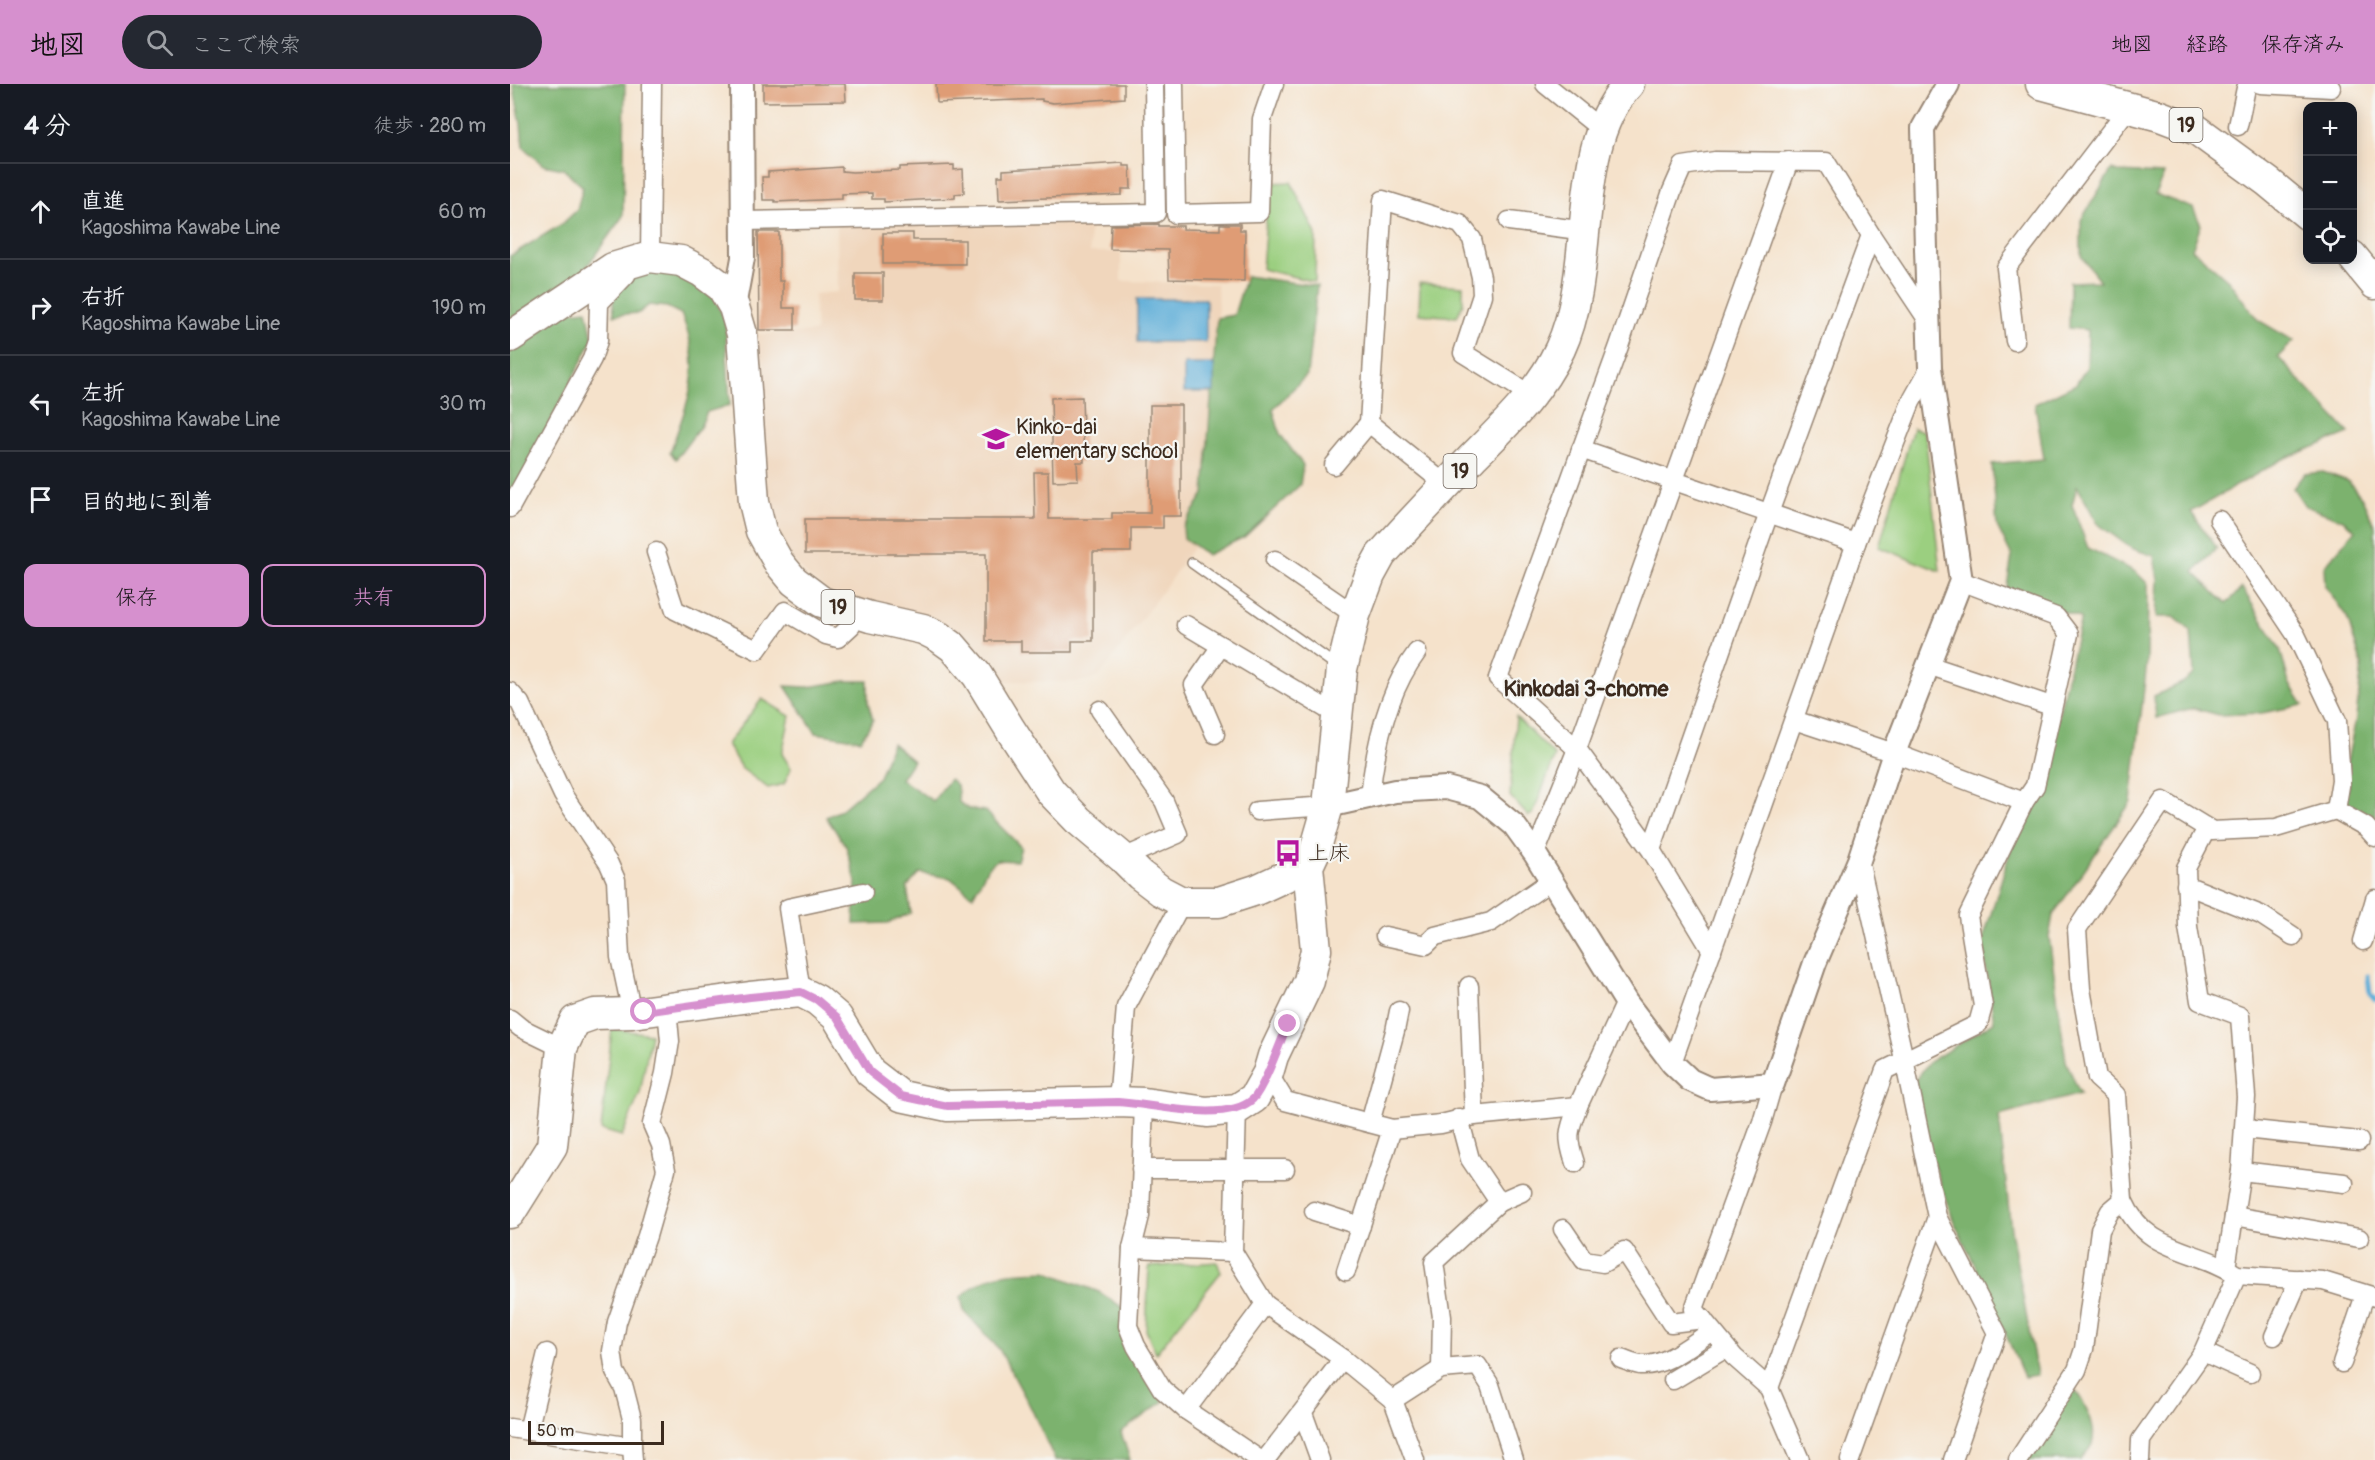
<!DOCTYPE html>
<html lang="ja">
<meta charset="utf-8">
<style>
:root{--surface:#171b24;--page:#242831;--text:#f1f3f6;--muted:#9ea1a6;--line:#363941;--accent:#d690ce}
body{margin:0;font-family:Pangolin,"Klee One",sans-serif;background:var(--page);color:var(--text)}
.controls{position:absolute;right:18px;top:18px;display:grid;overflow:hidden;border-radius:12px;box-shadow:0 3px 15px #0003}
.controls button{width:54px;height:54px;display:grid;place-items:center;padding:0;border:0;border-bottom:2px solid var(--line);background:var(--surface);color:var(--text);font:30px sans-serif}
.scale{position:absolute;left:18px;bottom:15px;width:136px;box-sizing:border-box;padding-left:6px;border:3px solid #3b2a1e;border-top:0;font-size:16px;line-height:21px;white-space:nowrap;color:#3b2a1e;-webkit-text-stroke:4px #f6f6f2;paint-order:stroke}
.stop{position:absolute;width:18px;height:18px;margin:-14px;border:4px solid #d690ce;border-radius:50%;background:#fff}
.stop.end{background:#d690ce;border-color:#fff;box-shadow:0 2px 6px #0008}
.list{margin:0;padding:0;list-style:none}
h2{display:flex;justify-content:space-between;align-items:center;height:78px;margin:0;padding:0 24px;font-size:26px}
h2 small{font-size:20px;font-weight:400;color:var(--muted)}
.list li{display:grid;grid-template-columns:39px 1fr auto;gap:18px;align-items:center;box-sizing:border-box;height:96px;padding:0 24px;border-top:2px solid var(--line)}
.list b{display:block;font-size:22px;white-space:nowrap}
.list p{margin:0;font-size:20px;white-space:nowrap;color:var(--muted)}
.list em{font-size:20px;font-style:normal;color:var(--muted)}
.actions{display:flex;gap:12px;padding:18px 24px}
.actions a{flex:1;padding:14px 0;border:2px solid var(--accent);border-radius:12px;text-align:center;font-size:21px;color:var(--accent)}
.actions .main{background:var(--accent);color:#111}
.icon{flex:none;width:33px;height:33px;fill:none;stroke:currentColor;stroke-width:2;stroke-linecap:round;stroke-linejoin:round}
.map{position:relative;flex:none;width:1865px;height:1376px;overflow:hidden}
header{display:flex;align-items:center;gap:36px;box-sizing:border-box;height:84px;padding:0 30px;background:var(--accent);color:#111}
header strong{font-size:28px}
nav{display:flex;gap:33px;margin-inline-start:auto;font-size:21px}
.search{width:420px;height:54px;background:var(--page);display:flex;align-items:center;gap:15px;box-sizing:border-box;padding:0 21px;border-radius:33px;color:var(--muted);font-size:22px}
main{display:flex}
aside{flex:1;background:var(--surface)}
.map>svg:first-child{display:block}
</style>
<header>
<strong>地図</strong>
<div class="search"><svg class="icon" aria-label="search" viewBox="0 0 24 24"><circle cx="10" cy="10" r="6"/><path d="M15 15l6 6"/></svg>ここで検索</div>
<nav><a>地図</a><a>経路</a><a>保存済み</a></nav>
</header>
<main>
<aside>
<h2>4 分<small>徒歩 · 280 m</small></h2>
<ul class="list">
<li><svg class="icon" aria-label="ahead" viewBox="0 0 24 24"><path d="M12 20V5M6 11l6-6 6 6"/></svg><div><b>直進</b><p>Kagoshima Kawabe Line</p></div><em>60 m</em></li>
<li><svg class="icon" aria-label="right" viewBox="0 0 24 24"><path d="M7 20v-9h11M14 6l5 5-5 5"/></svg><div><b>右折</b><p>Kagoshima Kawabe Line</p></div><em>190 m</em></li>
<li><svg class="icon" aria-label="left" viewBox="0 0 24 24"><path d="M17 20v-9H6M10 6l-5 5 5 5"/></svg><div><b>左折</b><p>Kagoshima Kawabe Line</p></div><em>30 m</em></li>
<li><svg class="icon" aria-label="arrive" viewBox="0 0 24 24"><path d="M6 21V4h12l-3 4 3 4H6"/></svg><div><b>目的地に到着</b></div></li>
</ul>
<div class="actions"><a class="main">保存</a><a>共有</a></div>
</aside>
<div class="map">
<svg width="1865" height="1376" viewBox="0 0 1865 1376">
<rect width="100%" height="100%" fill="#f6f6f2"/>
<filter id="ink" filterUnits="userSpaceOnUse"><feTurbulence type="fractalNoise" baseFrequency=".0167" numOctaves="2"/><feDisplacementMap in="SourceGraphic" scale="12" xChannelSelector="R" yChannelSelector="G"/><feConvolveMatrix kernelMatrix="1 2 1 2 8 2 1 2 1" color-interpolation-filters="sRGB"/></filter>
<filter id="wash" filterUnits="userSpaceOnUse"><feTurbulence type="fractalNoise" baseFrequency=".008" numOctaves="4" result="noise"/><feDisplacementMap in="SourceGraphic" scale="24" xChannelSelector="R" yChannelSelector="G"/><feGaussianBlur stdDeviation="1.35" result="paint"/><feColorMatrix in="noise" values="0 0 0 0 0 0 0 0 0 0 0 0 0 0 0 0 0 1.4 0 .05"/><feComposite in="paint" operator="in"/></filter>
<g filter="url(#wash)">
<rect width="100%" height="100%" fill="#f5e2cb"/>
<polygon fill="#f0d6bc" points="327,140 579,140 580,168 611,168 611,197 707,200 711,313 723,404 672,480 589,593 570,598 483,597 319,508 297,491 278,470 260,439 246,250 306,248 304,210 328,208"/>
<g fill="#9bcf80" stroke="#6b7c4f" stroke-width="1.5">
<polygon points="781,98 806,150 805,198 752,185 759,99"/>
<polygon points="910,199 953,202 953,219 947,233 909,230"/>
<polygon points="1403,344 1415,348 1430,487 1369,463"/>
<polygon points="252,615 280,632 272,670 281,684 274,700 258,704 231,684 217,660"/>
<polygon points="1006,633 1045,672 1023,730 1018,732 1000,712"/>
<polygon points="102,945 141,950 130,1009 112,1052 91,1046"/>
<polygon points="707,1178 711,1188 646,1269 636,1246 639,1183"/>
</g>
<g fill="#7cb26e" stroke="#5c6e46" stroke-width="1.5">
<polygon points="3,0 115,0 113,132 68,195 0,243 0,172 52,140 67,126 73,103 53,85 33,81 13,63 11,40"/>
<polygon points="1602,85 1607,88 1654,90 1645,110 1683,124 1691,141 1682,165 1718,196 1748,236 1784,257 1768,273 1839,349 1771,376 1681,428 1707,464 1684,488 1716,520 1732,504 1770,565 1779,599 1793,621 1752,629 1709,631 1683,624 1646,634 1644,612 1672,599 1684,590 1681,547 1664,533 1646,533 1648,496 1644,472 1621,464 1588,440 1567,402 1562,421 1578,464 1626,488 1638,500 1637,578 1621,718 1543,831 1539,853 1556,977 1570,1010 1489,1032 1501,1146 1527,1291 1514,1293 1474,1200 1444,1138 1414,1054 1401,1002 1419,978 1484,938 1472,859 1503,758 1532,702 1571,534 1496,508 1502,472 1487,442 1482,380 1534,375 1525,320 1566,300 1577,283 1578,246 1559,244 1560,198 1590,197 1571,172 1571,136"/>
<path d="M131,180l24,3 44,19 16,34 5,85 -23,7 -7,15 -24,32 -6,-6c18,-54 35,-83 11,-139l-14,-7 -18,-2 -10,8 -25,2 -1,-17z"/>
<polygon points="736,192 807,202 797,291 763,325 770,350 793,381 790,401 734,453 697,471 674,454 673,443 694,410 707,234 724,231"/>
<polygon points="77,226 83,255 0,416 0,262 57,228"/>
<polygon points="1813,388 1838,397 1852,414 1865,443 1865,754 1838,733 1828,714 1839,703 1837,678 1846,634 1852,581 1837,533 1815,502 1814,483 1845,446 1833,436 1795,422 1783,404 1794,390"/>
<polygon points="335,597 358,597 358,619 363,636 351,656 306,649 275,602 298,603"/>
<polygon points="382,659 403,677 391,695 423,717 440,695 447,701 449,718 459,725 475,727 511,763 507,777 487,776 477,785 463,812 440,794 410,789 397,803 401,829 378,839 344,840 346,797 336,762 316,733 331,726 369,693"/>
<path d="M535,1187l54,21 26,17 38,93 -42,30 9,28h-75l-24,-52 -32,-59 -35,-38 -3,-14c29,-27 47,-24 84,-26z"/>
<path d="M1565,1306c10,14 23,35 17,54 -2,5 -8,11 -11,16h-56z"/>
</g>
<g fill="#5eaed8" stroke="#4c6c7b" stroke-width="1.5">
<rect x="627" y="215" width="69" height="43"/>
<rect x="674" y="280" width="30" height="28"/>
</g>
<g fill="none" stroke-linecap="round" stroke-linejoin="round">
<polyline stroke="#5eaed8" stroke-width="5" points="1858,892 1860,910 1865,916"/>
</g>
<g id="blocks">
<g fill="#df9c74">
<polygon points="253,0 335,0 336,17 253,18"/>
<polygon points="426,0 614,0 614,14 543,19 532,17 532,15 427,19"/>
<polygon points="613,79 613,82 620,82 621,105 612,105 612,111 489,116 488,92 493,92 493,86"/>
<polygon points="444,81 444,86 453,85 454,109 445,110 445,114 374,118 374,115 362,115 362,109 332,110 332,115 265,118 265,116 253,116 252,93 258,93 258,88 332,83 332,87 342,88 390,86 390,83"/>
<polygon points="649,140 649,142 673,142 673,145 710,146 710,140 730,140 730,146 735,146 734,197 659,195 658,166 600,165 601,141"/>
<polygon points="248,148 269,148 269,197 273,197 273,224 285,224 285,246 249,246"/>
<polygon points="373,149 403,149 403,156 455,156 455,180 373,180"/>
<rect x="345" y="189" width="28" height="27"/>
<polygon points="572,313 574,378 567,378 568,396 543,397 541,314"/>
<polygon points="640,321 671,321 671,432 653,432 653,444 621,444 621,468 583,468 583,557 562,557 562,568 511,568 511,557 476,557 476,470 295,470 295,435 525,435 524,388 538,388 539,435 602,435 602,429 640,429"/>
</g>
</g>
</g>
<g filter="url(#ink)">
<use href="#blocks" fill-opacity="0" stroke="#988674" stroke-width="1.5"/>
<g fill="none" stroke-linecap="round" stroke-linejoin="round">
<defs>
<polyline id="service" points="682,479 827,582"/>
<g id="minor">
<polyline points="664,0 666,130 749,128 752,35 764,0"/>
<polyline points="1035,0 1092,46"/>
<polyline points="1750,0 1821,4"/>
<polyline points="1728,42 1736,4"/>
<polyline points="233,137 646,129 644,0"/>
<polyline points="999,137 1076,147"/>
<polyline points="1361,151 1419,238"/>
<polyline points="140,173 142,0"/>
<polyline points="1505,257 1496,184 1619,23"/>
<polyline points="1071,365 1346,459"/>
<polyline points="824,381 859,339"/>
<polyline points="936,401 859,339 873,116 950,140 962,155 971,193 972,211 953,269 1021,311"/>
<polyline points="0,424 82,275 88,257 89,219 116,191 122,178"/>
<polyline points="1709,436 1786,551 1827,637 1831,696 1826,726 1856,743 1865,753"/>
<polyline points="146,468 165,526 247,566 275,527 316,551 328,554 341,542 345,529"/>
<polyline points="765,476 845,531"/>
<polyline points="676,541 827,631"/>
<polyline points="1418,581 1541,622"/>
<polyline points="0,608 10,619 53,711 99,780 106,796 110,873 122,929"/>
<polyline points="590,626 654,717 668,750 613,774"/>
<polyline points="1284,636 1384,669 1514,718"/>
<polyline points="705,650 684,601 711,562"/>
<path d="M860,713c5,-50 17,-105 47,-145"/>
<path d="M1826,726l-60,18 -64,3 -49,-30 -86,128 4,60 16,89 19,17 7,105c24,55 73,47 114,75l86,6 52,16"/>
<polyline points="747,727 818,722"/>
<polyline points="1697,744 1676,784 1678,843 1690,917 1730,932 1736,1013 1731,1087 1716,1184"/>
<polyline points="1141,766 1259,429 1361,151 1316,78 1205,77 1173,82 1162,107 1109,262 988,594 1067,665 1141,766 1202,867"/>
<polyline points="1025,770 1067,665 1279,77"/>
<polyline points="1349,776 1394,975 1427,1133 1487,1249 1443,1376"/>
<polyline points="1676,801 1751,831 1783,852"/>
<polyline points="875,852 916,861 925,852 981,838 1042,796"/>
<polyline points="1853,857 1865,815"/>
<polyline points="959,902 964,1032"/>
<polyline points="291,908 278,824 353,808"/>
<polyline points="0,935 11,944 52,964"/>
<polyline points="1162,979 1346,459 1401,318 1420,284"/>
<polyline points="758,989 775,1017 882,1045 931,1040 964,1032 1068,1022 1116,918"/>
<polyline points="1263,1000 1252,1038 1184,1225 1224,1273 1259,1304 1290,1376"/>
<polyline points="608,1018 616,923 672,818"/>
<polyline points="634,1019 630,1132 622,1164 723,1168"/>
<polyline points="727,1025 723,1168 755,1220 833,1275 883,1316 905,1376"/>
<polyline points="860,1039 885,947 889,927"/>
<polyline points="1734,1045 1849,1057"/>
<path d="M1065,1079c-9,-27 -7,-31 3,-57"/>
<polyline points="631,1085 775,1085"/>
<polyline points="1731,1087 1834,1099"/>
<polyline points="989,1118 1012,1108"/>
<polyline points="804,1127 851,1142"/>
<polyline points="1724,1132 1849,1154"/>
<polyline points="1053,1145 1074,1176 1093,1179 1114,1167 1161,1239 1193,1235"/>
<polyline points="622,1164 618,1242 626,1262 652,1305 676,1326 750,1376"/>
<polyline points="836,1187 882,1045"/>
<polyline points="1764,1252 1789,1195"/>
<polyline points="1693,1268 1740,1289"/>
<path d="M1111,1275c6,2 13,5 19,6 26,2 51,-21 72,-34"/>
<polyline points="1832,1279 1855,1211"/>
<polyline points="931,1285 932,1233 924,1178 989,1118 960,1075 949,1034"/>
<polyline points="1163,1296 1216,1264"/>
<polyline points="1259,1304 1375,986 1468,940 1473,922 1458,832 1514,718 1525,702 1559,550 1546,533 1451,497"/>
<polyline points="883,1316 931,1285 968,1282 980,1301 1004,1376"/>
<polyline points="676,1326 755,1220"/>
<polyline points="793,1329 810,1376"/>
<polyline points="0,1344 122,1363 123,1376"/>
<polyline points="18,1347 37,1269"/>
<polyline points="122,1363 122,1335 114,1304 105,1288 102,1267 107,1238 137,1152 156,1086 151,1061 142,1040 155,989 160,957 157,924"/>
<polyline points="755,1376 833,1275"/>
<polyline points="1340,1376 1427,1133"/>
<polyline points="1508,1376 1567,1286 1574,1265 1590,1146 1600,1127 1613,1116"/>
<polyline points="1630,1376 1631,1356 1693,1268 1727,1191"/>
</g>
<g id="tertiary">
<polyline points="224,223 233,174 232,0"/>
<polyline points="818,722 885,707 936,704 970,713 1004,741 1025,770 1116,918 1162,979 1180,996 1200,1005 1263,1000 1305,879 1349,776 1384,669 1451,497 1420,284 1416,165 1413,44 1438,0"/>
</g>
<g id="primary">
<polyline points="1531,0 1650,32 1687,46 1758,98 1798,131"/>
<polyline points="1842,172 1865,200"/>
<polyline points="0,253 103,184 140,173 171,177 192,188 212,203 224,223 232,250 244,418 251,447 269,479 284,497 312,518 360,533 413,545 429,553 443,563 467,591 500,645 541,708 568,736 613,774 630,791 651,807 672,818 709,818 746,806 798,782"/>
<path d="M0,1129l42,-67 10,-98 13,-27 20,-7 37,-1 118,-16 51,-5 16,8 20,17 33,55 31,24 47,10 170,-4 26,1 63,9 30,-3 17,-11 14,-25 5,-17 36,-75 7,-31 -8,-84 7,-15 13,-45 14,-137 13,-54 15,-40 11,-20c30,-33 60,-65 91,-97 33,-33 68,-66 88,-109 38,-81 9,-201 69,-265"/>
</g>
</defs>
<use href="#service" stroke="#988674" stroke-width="12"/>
<use href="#minor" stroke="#988674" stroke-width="21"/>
<use href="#tertiary" stroke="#988674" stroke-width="26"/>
<use href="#primary" stroke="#988674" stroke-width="33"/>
<use href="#service" stroke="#fff" stroke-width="9"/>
<use href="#minor" stroke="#fff" stroke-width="18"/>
<use href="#tertiary" stroke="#fff" stroke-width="22"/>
<use href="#primary" stroke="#fff" stroke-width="30"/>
</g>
</g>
<g fill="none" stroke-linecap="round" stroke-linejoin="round" filter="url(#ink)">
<path stroke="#d690ce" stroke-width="8" d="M134,928l106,-15 51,-5 16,8 20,17 33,55 31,24 47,10 170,-4c35,2 108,22 135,-3 11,-11 28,-59 35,-75"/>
</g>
<defs>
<symbol id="school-bare" viewBox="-9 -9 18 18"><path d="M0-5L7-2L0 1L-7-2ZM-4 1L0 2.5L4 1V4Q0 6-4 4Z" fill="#b5179e" stroke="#f6f6f2" stroke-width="2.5" paint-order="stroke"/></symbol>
<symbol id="bus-bare" viewBox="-9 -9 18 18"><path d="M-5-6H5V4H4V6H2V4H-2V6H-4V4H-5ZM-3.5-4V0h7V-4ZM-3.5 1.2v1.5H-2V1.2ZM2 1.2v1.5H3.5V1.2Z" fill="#b5179e" stroke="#f6f6f2" stroke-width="2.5" paint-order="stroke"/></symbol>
</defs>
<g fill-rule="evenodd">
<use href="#school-bare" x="467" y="336" width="38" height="38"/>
<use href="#bus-bare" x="759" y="750" width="38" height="38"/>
</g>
<g text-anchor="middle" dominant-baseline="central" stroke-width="4.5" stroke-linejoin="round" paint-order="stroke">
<g fill="#f6f6f2" stroke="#73675e" stroke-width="1.5">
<rect x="1659.5" y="24" width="33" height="34" rx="4.5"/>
<rect x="933.5" y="370" width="33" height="34" rx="4.5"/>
<rect x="311.5" y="506" width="33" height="34" rx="4.5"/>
</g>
<g font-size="20" font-weight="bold" fill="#3b2a1e">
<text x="1676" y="41">19</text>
<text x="950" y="387">19</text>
<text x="328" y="523">19</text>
</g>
<g font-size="21" fill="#3b2a1e" stroke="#f6f6f2" text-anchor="start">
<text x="506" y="343">Kinko-dai<tspan x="506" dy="24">elementary school</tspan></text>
<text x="798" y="769">上床</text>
</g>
<g font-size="22" font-weight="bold" fill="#3b2a1e" stroke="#f6f6f2">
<text x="1076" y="605">Kinkodai 3-chome</text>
</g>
</g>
</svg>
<div class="controls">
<button>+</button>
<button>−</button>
<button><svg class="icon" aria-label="locate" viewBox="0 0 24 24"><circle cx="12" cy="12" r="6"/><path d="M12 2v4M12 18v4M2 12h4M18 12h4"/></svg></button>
</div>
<div class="scale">50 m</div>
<div class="stop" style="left:134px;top:928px"></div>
<div class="stop end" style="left:778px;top:940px"></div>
</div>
</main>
